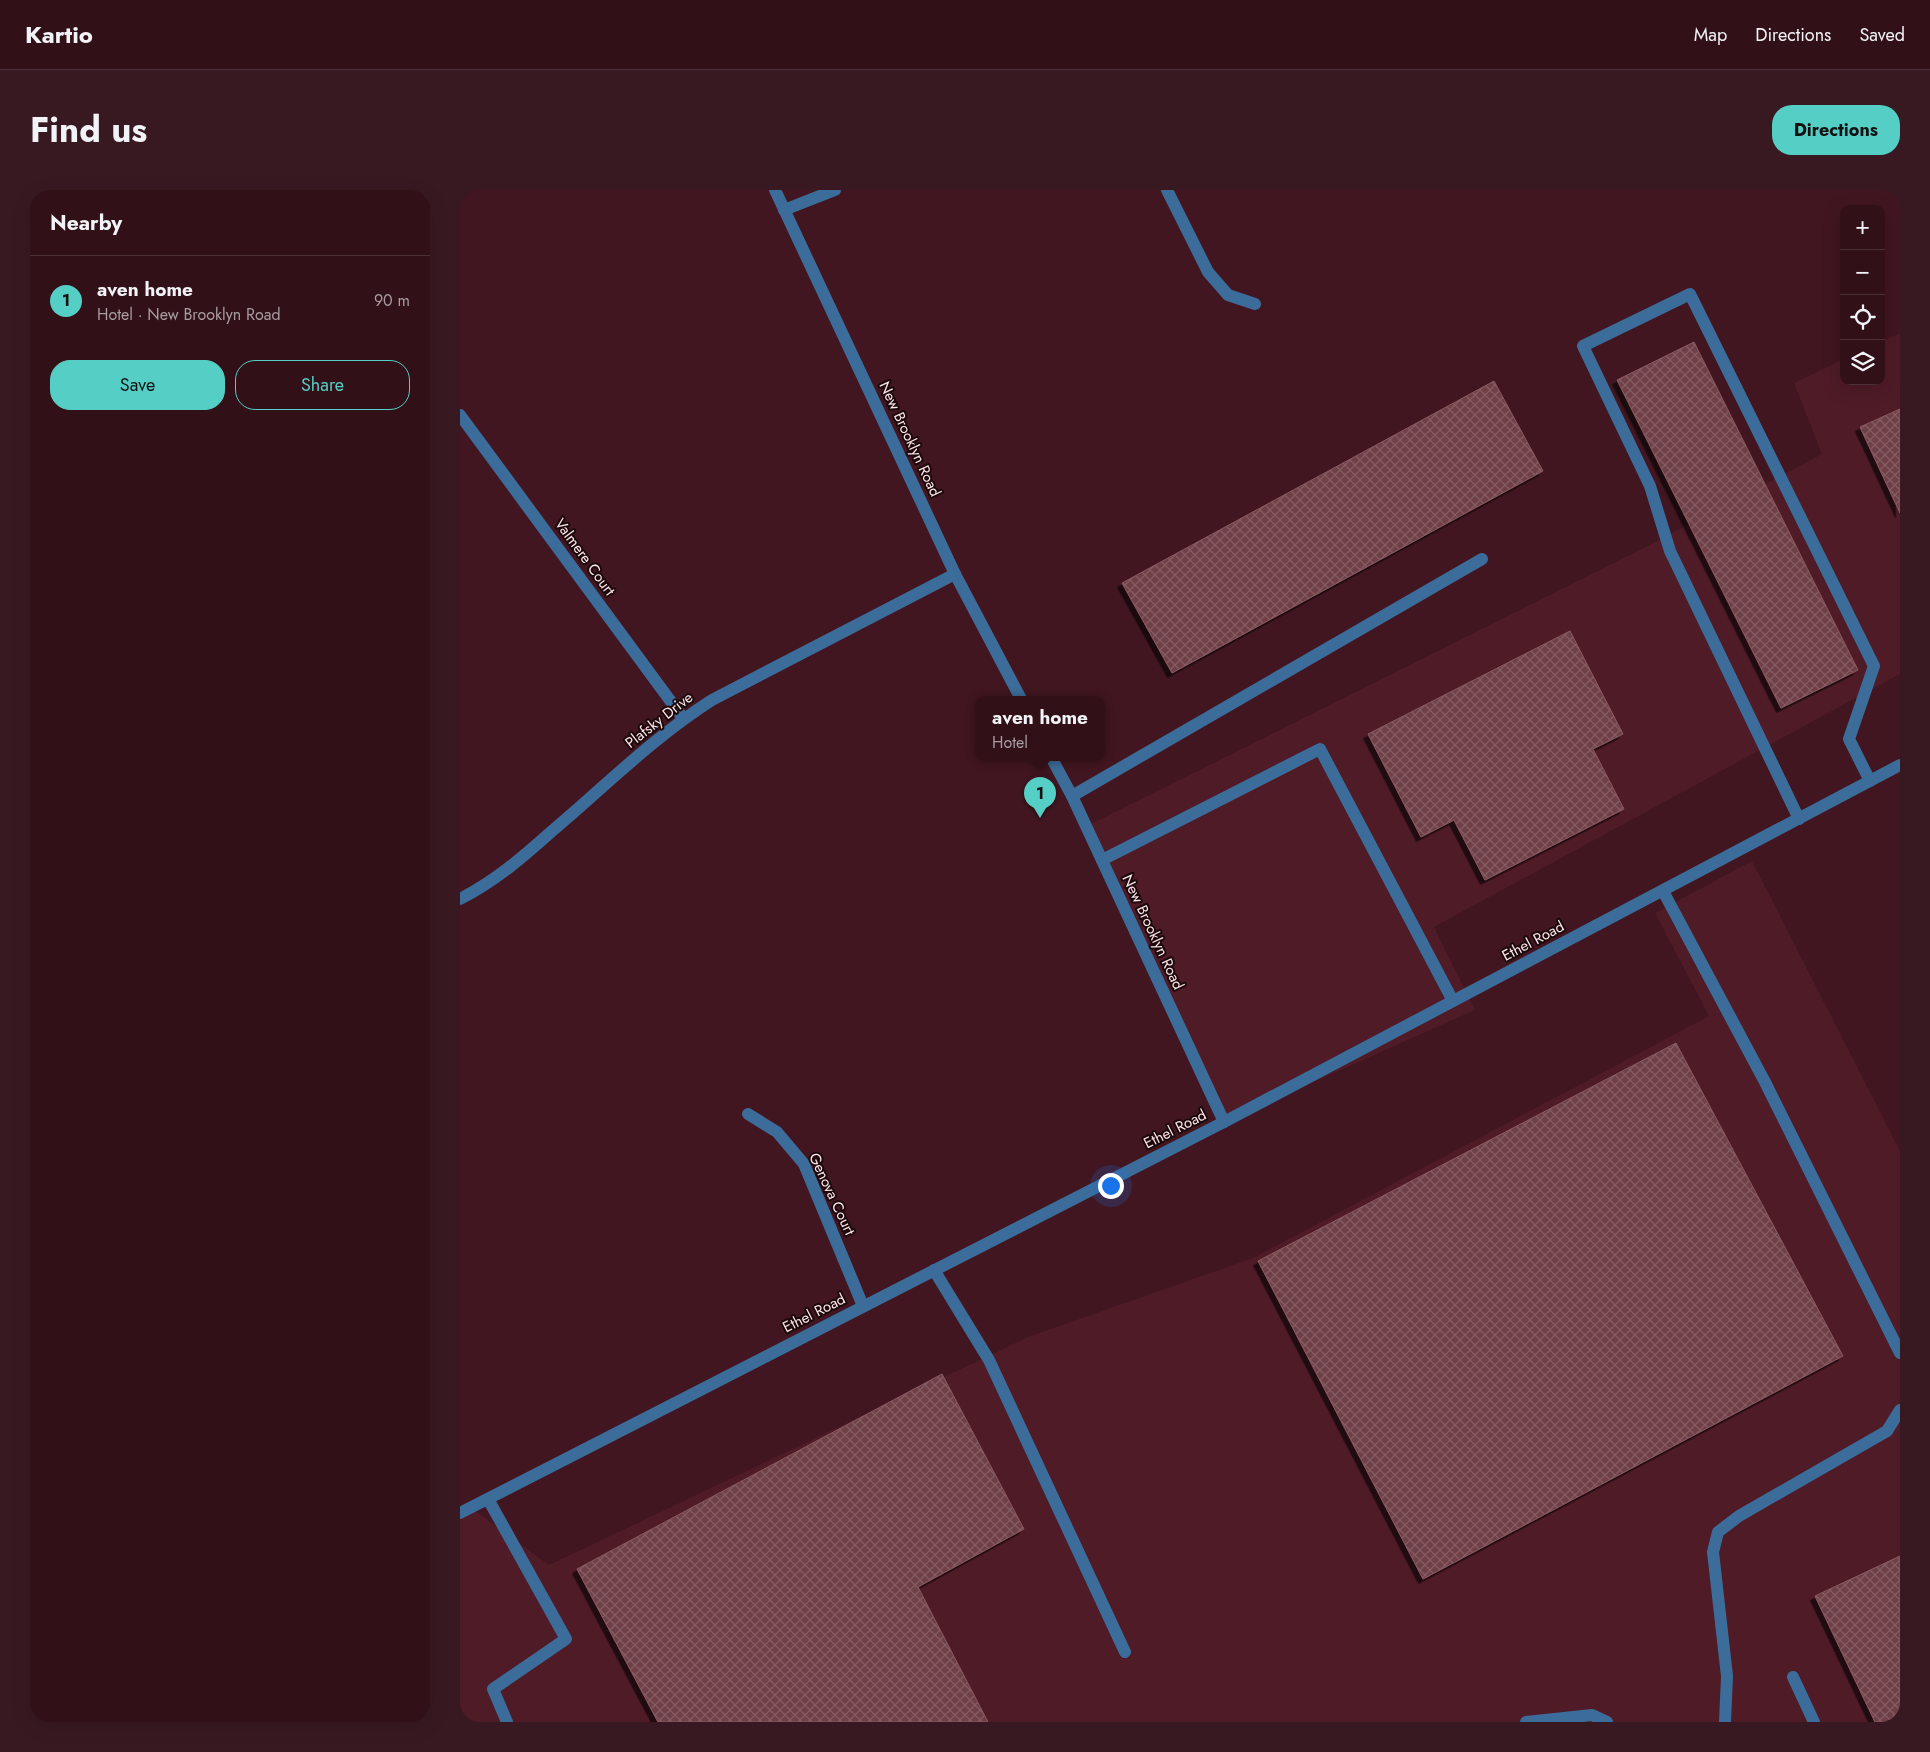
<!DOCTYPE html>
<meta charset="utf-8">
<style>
:root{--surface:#311018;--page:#391921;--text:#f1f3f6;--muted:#a89da2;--line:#4c3037;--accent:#55cec5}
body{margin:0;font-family:Jost,sans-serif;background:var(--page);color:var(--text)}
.controls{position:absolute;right:15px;top:15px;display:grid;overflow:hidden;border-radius:10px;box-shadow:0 5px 20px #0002}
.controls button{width:45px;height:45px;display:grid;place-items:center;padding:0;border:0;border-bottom:1px solid var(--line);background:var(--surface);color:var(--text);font:25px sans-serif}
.you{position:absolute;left:650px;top:995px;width:18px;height:18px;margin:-12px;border:4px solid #fff;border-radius:50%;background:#1a73e8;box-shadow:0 0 0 8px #1a73e833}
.badge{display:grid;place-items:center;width:32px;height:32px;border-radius:50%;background:var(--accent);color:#111;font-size:16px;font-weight:700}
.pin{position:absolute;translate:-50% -41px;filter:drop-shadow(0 1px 2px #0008)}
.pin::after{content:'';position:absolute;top:26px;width:18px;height:15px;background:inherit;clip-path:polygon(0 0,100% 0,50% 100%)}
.popup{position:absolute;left:515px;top:506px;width:130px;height:65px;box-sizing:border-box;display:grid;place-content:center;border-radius:10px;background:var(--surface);filter:drop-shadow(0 1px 4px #0005);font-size:16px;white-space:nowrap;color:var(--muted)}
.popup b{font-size:19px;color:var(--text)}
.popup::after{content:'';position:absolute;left:50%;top:100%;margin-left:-10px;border:10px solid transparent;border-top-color:var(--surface)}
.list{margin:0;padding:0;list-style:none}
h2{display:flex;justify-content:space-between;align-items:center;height:65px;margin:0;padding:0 20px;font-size:21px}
h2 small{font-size:16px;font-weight:400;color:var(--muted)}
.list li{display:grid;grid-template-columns:32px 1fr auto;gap:15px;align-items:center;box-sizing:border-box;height:90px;padding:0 20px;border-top:1px solid var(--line)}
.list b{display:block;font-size:19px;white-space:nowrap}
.list p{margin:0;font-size:16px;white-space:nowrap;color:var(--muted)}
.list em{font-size:16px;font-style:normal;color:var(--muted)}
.actions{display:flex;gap:10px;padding:15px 20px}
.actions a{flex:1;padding:11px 0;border:1px solid var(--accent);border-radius:20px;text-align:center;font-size:18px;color:var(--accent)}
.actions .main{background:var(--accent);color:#111}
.icon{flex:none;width:28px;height:28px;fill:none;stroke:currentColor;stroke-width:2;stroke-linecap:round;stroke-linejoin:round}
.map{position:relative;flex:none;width:1440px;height:1532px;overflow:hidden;border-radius:20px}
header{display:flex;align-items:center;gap:30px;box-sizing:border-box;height:70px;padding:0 25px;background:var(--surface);border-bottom:1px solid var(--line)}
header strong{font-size:24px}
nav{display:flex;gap:28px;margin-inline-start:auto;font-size:18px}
.intro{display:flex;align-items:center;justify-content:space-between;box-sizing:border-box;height:120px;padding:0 30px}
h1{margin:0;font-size:35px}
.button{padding:12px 22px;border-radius:20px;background:var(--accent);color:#111;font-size:18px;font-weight:700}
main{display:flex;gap:30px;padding:0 30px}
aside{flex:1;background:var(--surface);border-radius:20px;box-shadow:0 5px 20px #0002}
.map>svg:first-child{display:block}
</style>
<header>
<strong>Kartio</strong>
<nav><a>Map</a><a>Directions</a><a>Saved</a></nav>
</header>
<div class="intro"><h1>Find us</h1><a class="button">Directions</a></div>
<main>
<aside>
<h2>Nearby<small></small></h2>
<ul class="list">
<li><span class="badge">1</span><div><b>aven home</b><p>Hotel · New Brooklyn Road</p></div><em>90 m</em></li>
</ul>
<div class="actions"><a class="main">Save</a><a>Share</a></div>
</aside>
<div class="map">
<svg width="1440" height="1532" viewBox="0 0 1440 1532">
<defs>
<pattern id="building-cross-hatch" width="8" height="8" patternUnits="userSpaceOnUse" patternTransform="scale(1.25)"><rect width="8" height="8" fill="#6f4048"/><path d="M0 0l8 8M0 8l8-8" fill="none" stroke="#855c62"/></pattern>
<filter id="shadow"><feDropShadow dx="-4.5" dy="4.5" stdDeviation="0" flood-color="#0009"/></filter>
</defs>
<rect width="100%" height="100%" fill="#411620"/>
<g fill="#4e1b27">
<polygon points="1440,143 1440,484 974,737 1015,820 764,932 627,636 1178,361 1362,264 1334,193 1384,169 1384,191 1421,191 1421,152"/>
<polygon points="1292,671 1440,961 1440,1532 0,1532 0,1323 11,1318 89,1375 568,1147 793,1068 1249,826 1195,723"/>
</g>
<g fill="url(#building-cross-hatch)" stroke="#8b5961" filter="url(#shadow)">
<polygon points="1234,152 1398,480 1321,518 1157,190"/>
<polygon points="1034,191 1083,281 712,483 662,393"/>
<polygon points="1440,219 1440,323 1400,237"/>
<polygon points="1110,441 1163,544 1133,559 1164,619 1025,690 994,630 961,647 908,544"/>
<polygon points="1216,853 1383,1166 963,1389 798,1071"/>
<polygon points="482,1184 564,1339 458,1397 528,1532 198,1532 117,1379"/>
<polygon points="1440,1366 1440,1532 1415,1532 1355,1406"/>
</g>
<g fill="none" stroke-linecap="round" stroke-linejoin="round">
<g stroke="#3c6c99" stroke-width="12">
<polyline points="315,0 495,384 561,509"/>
<polyline points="707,0 748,82 768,105 795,114"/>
<polyline points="324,20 375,0"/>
<polyline points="0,225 223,528"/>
<polyline points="591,567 612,606 764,932"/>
<polyline points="612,606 1022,369"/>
<polyline points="1339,629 1210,361 1190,296 1123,156 1230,104 1414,476 1389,549 1410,591"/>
<polyline points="642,670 860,559 993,811"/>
<polyline points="1203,701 1305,892 1440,1163"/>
<path d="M0,709c34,-17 63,-42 92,-68 52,-44 102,-94 160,-131l243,-126"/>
<polyline points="288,924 317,942 344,974 403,1116"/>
<polyline points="474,1080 529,1170 665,1462"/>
<polyline points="28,1309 106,1449 33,1499 47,1532"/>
<polyline points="0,1323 764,932 1440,575"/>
<polyline points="1333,1487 1354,1532"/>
<polyline points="1066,1532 1132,1525 1147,1532"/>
<polyline points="1265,1532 1267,1486 1253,1362 1258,1342 1279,1326 1427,1241 1440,1220"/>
</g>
</g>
<g text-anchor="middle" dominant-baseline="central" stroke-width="4" stroke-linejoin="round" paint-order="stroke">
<g font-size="15" fill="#fee6e9" stroke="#1b090c">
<text transform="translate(450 249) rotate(65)">New Brooklyn Road</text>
<text transform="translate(125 367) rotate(54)">Valmere Court</text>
<text transform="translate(199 530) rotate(-38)">Plafsky Drive</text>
<text transform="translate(693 742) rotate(65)">New Brooklyn Road</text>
<text transform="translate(1073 751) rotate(-28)">Ethel Road</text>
<text transform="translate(715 939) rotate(-27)">Ethel Road</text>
<text transform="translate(372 1004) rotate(65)">Genova Court</text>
<text transform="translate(354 1123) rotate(-27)">Ethel Road</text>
</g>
</g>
</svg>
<div class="controls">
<button>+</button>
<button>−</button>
<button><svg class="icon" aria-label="locate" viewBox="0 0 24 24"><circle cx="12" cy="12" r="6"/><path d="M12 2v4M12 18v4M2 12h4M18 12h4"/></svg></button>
<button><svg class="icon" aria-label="layers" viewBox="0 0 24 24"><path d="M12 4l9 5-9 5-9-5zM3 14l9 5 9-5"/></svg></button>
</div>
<div class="you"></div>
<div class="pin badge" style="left:580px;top:628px">1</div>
<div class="popup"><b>aven home</b>Hotel</div>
</div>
</main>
